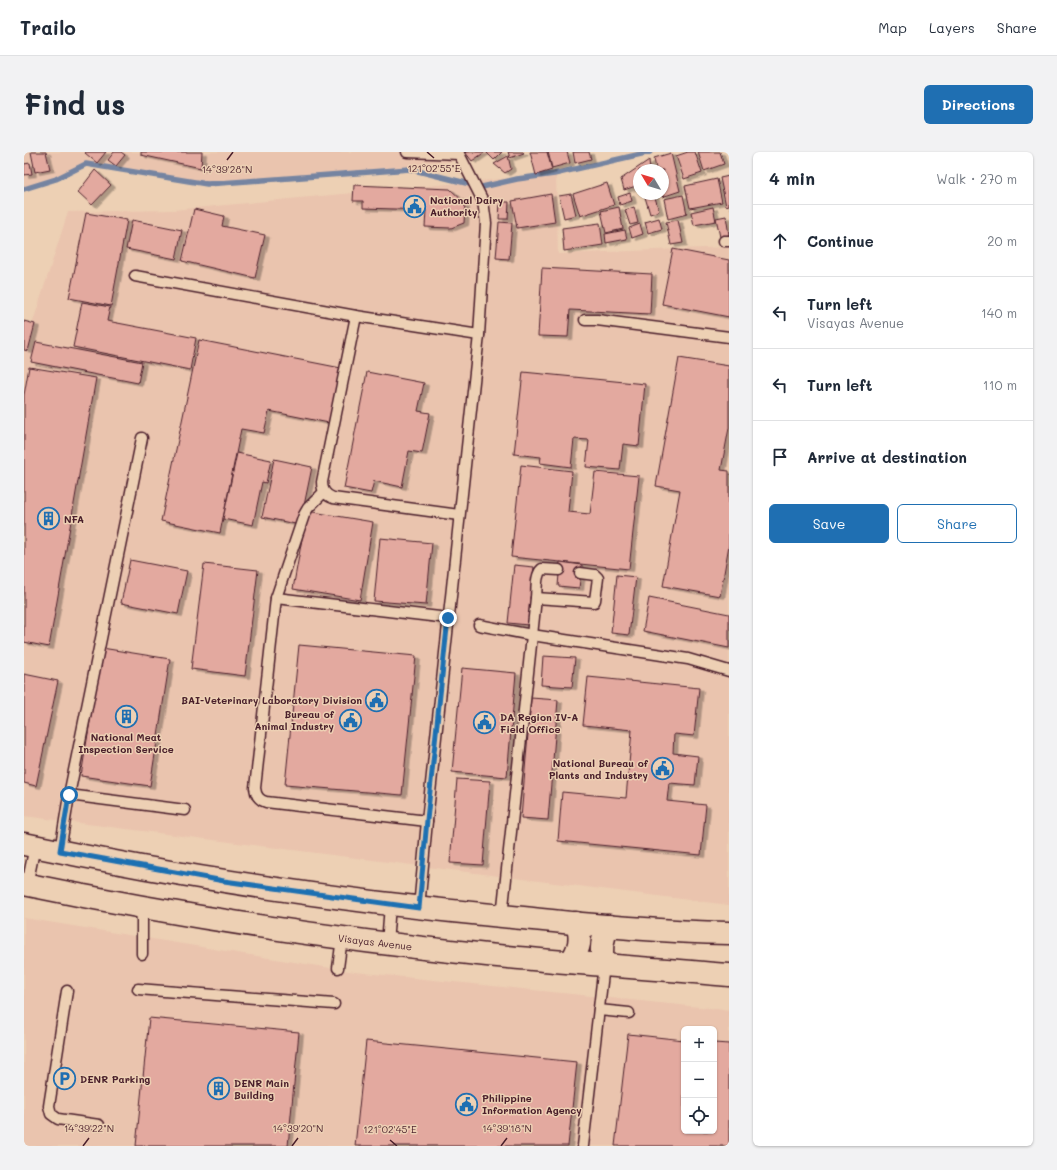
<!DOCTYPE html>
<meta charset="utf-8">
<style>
:root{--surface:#fff;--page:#f2f2f3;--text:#1f2937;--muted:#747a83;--line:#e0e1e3;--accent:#1f6fb2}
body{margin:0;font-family:Mali,sans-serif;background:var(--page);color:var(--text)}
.controls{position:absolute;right:12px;bottom:12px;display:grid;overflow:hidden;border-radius:6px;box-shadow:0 1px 3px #0004}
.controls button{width:36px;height:36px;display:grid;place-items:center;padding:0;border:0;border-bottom:1px solid var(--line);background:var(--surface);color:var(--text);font:20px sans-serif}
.compass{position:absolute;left:609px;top:12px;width:36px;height:36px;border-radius:50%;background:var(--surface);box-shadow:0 1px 3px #0004;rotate:308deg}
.stop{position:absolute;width:12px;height:12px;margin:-9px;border:3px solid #1f6fb2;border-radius:50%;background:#fff}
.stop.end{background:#1f6fb2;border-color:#fff;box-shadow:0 1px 4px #0008}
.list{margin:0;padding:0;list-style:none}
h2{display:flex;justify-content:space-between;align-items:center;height:52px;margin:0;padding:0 16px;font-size:17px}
h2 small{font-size:13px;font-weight:400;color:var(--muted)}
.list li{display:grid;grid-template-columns:26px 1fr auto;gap:12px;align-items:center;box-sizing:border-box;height:72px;padding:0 16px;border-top:1px solid var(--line)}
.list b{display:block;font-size:15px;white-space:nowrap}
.list p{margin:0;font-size:13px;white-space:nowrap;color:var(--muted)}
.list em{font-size:13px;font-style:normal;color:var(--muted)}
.actions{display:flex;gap:8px;padding:12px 16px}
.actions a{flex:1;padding:9px 0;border:1px solid var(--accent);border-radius:6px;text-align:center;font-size:14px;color:var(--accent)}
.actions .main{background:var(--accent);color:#fff}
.icon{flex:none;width:22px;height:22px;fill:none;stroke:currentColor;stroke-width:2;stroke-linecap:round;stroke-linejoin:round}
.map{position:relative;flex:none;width:705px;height:994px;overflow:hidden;border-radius:6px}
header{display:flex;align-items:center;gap:24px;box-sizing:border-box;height:56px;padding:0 20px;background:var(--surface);border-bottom:1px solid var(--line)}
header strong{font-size:19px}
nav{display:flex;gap:22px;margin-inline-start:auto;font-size:14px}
.intro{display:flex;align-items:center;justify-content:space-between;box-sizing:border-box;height:96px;padding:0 24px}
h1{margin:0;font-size:28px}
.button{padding:10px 18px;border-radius:6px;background:var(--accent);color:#fff;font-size:14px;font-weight:700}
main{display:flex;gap:24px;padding:0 24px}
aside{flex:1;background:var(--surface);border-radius:6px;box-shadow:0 1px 3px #0004}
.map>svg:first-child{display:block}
</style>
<header>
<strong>Trailo</strong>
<nav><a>Map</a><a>Layers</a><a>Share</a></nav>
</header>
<div class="intro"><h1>Find us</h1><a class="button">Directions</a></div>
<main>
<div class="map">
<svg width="705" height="994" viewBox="0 0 705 994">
<defs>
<filter id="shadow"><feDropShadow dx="4.5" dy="2.5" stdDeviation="0" flood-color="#0004"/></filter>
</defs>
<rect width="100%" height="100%" fill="#edd0b4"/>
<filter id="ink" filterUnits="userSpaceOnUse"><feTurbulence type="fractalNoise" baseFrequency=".025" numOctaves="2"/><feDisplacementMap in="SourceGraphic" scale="8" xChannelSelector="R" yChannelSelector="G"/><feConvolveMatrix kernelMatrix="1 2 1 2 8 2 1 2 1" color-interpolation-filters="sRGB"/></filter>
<g filter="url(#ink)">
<g fill="#eac4ae" fill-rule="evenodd">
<polygon points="0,0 484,0 386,17 183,32 62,12 32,27 0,37"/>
<polygon points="532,22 534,102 705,95 705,753 0,664 0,198 44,60 149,58"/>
<path d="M0,766l331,54 374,38v136h-705zM660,877h30v102h-30z"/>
</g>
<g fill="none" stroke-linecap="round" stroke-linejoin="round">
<polyline stroke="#7584a1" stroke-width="5.5" points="0,37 32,27 62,12 183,32 386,17 458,35 493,27 530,22 626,0"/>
</g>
<g fill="#e3a99f" stroke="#4a1f2b" filter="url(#shadow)">
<polygon points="7,0 22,0 26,17 11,20"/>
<polygon points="62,0 82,0 73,11 61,1"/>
<polygon points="90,0 97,0 101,3 92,14 84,8"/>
<polygon points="117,0 178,0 177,16 117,3"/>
<polygon points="441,0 461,0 448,9"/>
<polygon points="462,0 478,0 470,8"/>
<polygon points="484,0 499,0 500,1 486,6"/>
<polygon points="506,0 523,0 528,18 512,23"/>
<polygon points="524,0 543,0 546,11 528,16"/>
<polygon points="549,0 565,0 567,7 551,11"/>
<polygon points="664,0 671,0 678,21 660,27 652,4"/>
<polygon points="674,0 696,0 700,12 680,19"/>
<polygon points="647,1 656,39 638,45 639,18 632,18 630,6"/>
<polygon points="484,4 487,17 481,21 470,12"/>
<polygon points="625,8 626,18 615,18 615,33 600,38 597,27"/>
<polygon points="6,11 8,22 0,23 0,12"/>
<polygon points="71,18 87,33 68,53 54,40"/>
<polygon points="705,24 705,53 702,54 696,26"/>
<polygon points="693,27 698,50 666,56 661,34"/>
<polygon points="583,31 590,53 556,64 549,42"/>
<polygon points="330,33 426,37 441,51 440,71 427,76 401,75 402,58 339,56 339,49 329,49"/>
<polygon points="606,41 608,49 596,53 594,45"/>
<polygon points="527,42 531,70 493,76 488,49"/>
<polygon points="547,42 552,63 540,66 535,44"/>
<polygon points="630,42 635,59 626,62 621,45"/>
<polygon points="659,43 663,62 644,67 640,47"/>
<polygon points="476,50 485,50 484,67 475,67"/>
<polygon points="595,55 599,77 582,81 577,59"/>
<polygon points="610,55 614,71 606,73 601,58"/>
<polygon points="689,55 692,69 670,73 667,60"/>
<polygon points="170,57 200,64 198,74 241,83 231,126 158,109"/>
<polygon points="62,61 103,68 87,154 45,146"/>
<polygon points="702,64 705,83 696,85 692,66"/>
<polygon points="635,66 638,77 624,81 621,70"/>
<polygon points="108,68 158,78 152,107 102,97"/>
<polygon points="654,68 659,91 647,93 642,70"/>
<polygon points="475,70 488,71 485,107 472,106"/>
<polygon points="576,71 579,93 540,99 538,76"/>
<polygon points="616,72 619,82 608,86 605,76"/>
<polygon points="601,78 603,87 582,91 581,82"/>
<polygon points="649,97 705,108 705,165 638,152"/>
<polygon points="518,116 628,122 626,162 546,158 544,185 514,184"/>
<polygon points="58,150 86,155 83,169 172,186 166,218 49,195"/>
<polygon points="0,169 11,172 4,199 0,198"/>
<polygon points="175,188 317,216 305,271 245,259 240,281 217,277 196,381 137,369"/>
<polygon points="12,190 118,210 114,231 7,210"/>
<polygon points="655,206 705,214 705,276 697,318 705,319 705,393 696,444 639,434 656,338 632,334"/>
<polygon points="5,215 72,226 25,495 0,490 0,243"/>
<polygon points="343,220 400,231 394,259 406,261 398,301 385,299 378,335 350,329 347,341 320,336"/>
<polygon points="499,220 621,232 615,294 599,292 596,318 562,315 565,288 550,287 547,315 516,311 517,305 490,302"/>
<polygon points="213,301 247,308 242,331 238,330 229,373 199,367"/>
<polygon points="250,307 288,315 276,373 238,365"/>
<polygon points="497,313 548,319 544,360 566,362 571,320 615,324 605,417 487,405"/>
<polygon points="283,359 349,370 336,448 269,437"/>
<polygon points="356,386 408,391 402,453 350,449"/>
<polygon points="106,408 163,419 154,462 97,451"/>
<polygon points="536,410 558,413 555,436 534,434"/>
<polygon points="180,412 234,418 221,524 167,517"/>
<polygon points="490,413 510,415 504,473 484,471"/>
<polygon points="593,423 612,425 605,483 587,481"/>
<polygon points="625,446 705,462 705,496 619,479"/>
<polygon points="275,493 392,504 378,643 261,633"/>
<polygon points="78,496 146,507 126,634 57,624"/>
<polygon points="519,504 551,506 548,535 517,533"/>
<polygon points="438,516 492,521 483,625 428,620"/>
<polygon points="0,522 34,529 12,634 0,631"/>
<polygon points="564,525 675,536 670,584 650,582 649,601 674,604 671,633 645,631 643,649 682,653 677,703 534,689 538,640 602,646 608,578 559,573"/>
<polygon points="507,546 534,548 524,668 497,666"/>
<polygon points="433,627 466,629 459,713 426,711"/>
<polygon points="125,866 275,880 264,994 112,994"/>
<polygon points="604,882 660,888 660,979 690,979 690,891 705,892 705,994 591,994"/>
<polygon points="342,889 553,910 544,994 331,994"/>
</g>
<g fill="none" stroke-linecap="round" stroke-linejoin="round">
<defs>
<g id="lane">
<polyline points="383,0 435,2"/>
<polyline points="700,89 705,89"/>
<polyline points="111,124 332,164 455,183"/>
<path d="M332,164l-34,166c0,8 3,13 11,16l126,17"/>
<polyline points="561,168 573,168 705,185"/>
<path d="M300,340l-16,16 -4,7 -28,83 -21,190c1,8 4,12 11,14l161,19"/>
<polyline points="252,446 424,466"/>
<polyline points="512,446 570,450 571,448 574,426 571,423 556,421"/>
<polyline points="455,473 508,483 664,507 705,519"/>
<polyline points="45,643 161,658"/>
<polyline points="36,699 45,643 118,286"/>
<polyline points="3,733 11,694"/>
<polyline points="116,755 118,768 118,802"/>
<polyline points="395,756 403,669 455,183 462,71 459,49 434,0"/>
<path d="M478,764l34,-318c1,-8 -1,-23 6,-29l17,1"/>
<polyline points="363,792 366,753"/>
<polyline points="314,816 318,786"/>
<polyline points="114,837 310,852"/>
<polyline points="43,839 25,954 27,962 34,967 75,973"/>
<polyline points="575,858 605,861"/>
<polyline points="559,994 580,813"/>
</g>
<g id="secondary">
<path d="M0,692c161,34 324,58 488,73 72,7 144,15 217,16"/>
<path d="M0,732c153,32 307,55 463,71 80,8 161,13 242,20"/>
<path d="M547,810c8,-13 12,-24 5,-39"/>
<path d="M580,813c-4,-14 -3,-26 5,-39"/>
</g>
</defs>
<use href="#lane" stroke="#4a1f2b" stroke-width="13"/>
<use href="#secondary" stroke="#4a1f2b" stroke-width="25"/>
<use href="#lane" stroke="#edd0b4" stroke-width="10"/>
<use href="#secondary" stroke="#edd0b4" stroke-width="22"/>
</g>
</g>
<g fill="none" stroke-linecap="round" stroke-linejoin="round" filter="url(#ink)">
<polyline stroke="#1f6fb2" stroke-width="5" points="45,643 36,699 200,729 395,756 403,668 424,466"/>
</g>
<path fill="none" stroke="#4a1f2b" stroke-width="1.5" d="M403,0l7,6M203,8l6,-8M366,988l7,6M59,994l6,-8M268,994l6,-8M477,994l6,-8"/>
<defs>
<symbol id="civic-ring" viewBox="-11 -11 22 22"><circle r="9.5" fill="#edd0b4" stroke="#1f6fb2" stroke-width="1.5"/><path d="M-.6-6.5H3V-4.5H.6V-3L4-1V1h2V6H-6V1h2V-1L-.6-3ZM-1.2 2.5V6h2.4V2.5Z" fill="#1f6fb2"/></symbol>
<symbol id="building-ring" viewBox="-11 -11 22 22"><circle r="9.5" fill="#edd0b4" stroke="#1f6fb2" stroke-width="1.5"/><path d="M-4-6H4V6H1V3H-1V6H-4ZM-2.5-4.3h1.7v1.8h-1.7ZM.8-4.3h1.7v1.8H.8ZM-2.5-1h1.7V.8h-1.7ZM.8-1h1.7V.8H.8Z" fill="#1f6fb2"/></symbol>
<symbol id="parking-ring" viewBox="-11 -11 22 22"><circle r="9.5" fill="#edd0b4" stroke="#1f6fb2" stroke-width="1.5"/><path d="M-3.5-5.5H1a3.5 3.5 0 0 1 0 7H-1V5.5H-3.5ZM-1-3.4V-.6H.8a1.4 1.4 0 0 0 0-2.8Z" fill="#1f6fb2"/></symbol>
</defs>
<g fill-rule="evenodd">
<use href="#civic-ring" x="378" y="42" width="25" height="25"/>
<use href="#building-ring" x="12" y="354" width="25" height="25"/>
<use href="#civic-ring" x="340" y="536" width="25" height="25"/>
<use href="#building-ring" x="90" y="552" width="25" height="25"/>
<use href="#civic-ring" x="314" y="556" width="25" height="25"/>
<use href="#civic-ring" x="448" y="558" width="25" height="25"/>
<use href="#civic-ring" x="626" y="604" width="25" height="25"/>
<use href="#parking-ring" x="28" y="914" width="25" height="25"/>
<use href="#building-ring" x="182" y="924" width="25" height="25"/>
<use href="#civic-ring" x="430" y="940" width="25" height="25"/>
</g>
<g text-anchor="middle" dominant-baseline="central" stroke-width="3" stroke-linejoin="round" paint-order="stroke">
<g font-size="10" font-weight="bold" fill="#4a1f2b" stroke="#edd0b4" text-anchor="start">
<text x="406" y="48">National Dairy<tspan x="406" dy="12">Authority</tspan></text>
<text x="40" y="367">NFA</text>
<text x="338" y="548" text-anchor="end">BAI-Veterinary Laboratory Division</text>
<text x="310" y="562" text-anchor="end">Bureau of<tspan x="310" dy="12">Animal Industry</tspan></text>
<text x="476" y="565">DA Region IV-A<tspan x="476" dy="12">Field Office</tspan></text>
<text x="102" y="585" text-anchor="middle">National Meat<tspan x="102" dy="12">Inspection Service</tspan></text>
<text x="624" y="611" text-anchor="end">National Bureau of<tspan x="624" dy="12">Plants and Industry</tspan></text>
<text x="56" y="927">DENR Parking</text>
<text x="210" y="931">DENR Main<tspan x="210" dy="12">Building</tspan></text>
<text x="458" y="946">Philippine<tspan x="458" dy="12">Information Agency</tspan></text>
</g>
<g font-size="10" fill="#4a1f2b" stroke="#edd0b4">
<text transform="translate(351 790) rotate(7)">Visayas Avenue</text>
</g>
</g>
<g font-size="10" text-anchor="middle" fill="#4a1f2b" stroke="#edd0b4" stroke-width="3" stroke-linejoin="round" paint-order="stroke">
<text x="410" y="20">121°02'55"E</text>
<text x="203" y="21">14°39'28"N</text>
<text x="65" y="980">14°39'22"N</text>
<text x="274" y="980">14°39'20"N</text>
<text x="483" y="980">14°39'18"N</text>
<text x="366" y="981">121°02'45"E</text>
</g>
</svg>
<div class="controls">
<button>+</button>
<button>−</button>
<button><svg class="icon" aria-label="locate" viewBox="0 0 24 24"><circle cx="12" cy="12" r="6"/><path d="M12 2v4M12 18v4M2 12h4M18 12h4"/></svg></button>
</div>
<svg class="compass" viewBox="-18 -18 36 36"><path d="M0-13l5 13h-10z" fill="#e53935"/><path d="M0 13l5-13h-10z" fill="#747a83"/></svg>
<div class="stop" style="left:45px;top:643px"></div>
<div class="stop end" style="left:424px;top:466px"></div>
</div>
<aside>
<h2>4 min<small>Walk · 270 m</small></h2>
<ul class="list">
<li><svg class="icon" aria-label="ahead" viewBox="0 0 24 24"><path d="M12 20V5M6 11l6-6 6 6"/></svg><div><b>Continue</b></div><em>20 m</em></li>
<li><svg class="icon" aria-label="left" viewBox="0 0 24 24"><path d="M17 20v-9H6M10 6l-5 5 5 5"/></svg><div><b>Turn left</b><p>Visayas Avenue</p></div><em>140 m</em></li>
<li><svg class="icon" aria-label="left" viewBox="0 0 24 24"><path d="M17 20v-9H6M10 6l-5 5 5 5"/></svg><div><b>Turn left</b></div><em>110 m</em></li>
<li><svg class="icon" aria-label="arrive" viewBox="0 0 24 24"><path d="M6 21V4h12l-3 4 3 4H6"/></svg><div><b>Arrive at destination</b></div></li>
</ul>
<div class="actions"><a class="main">Save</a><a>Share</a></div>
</aside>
</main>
